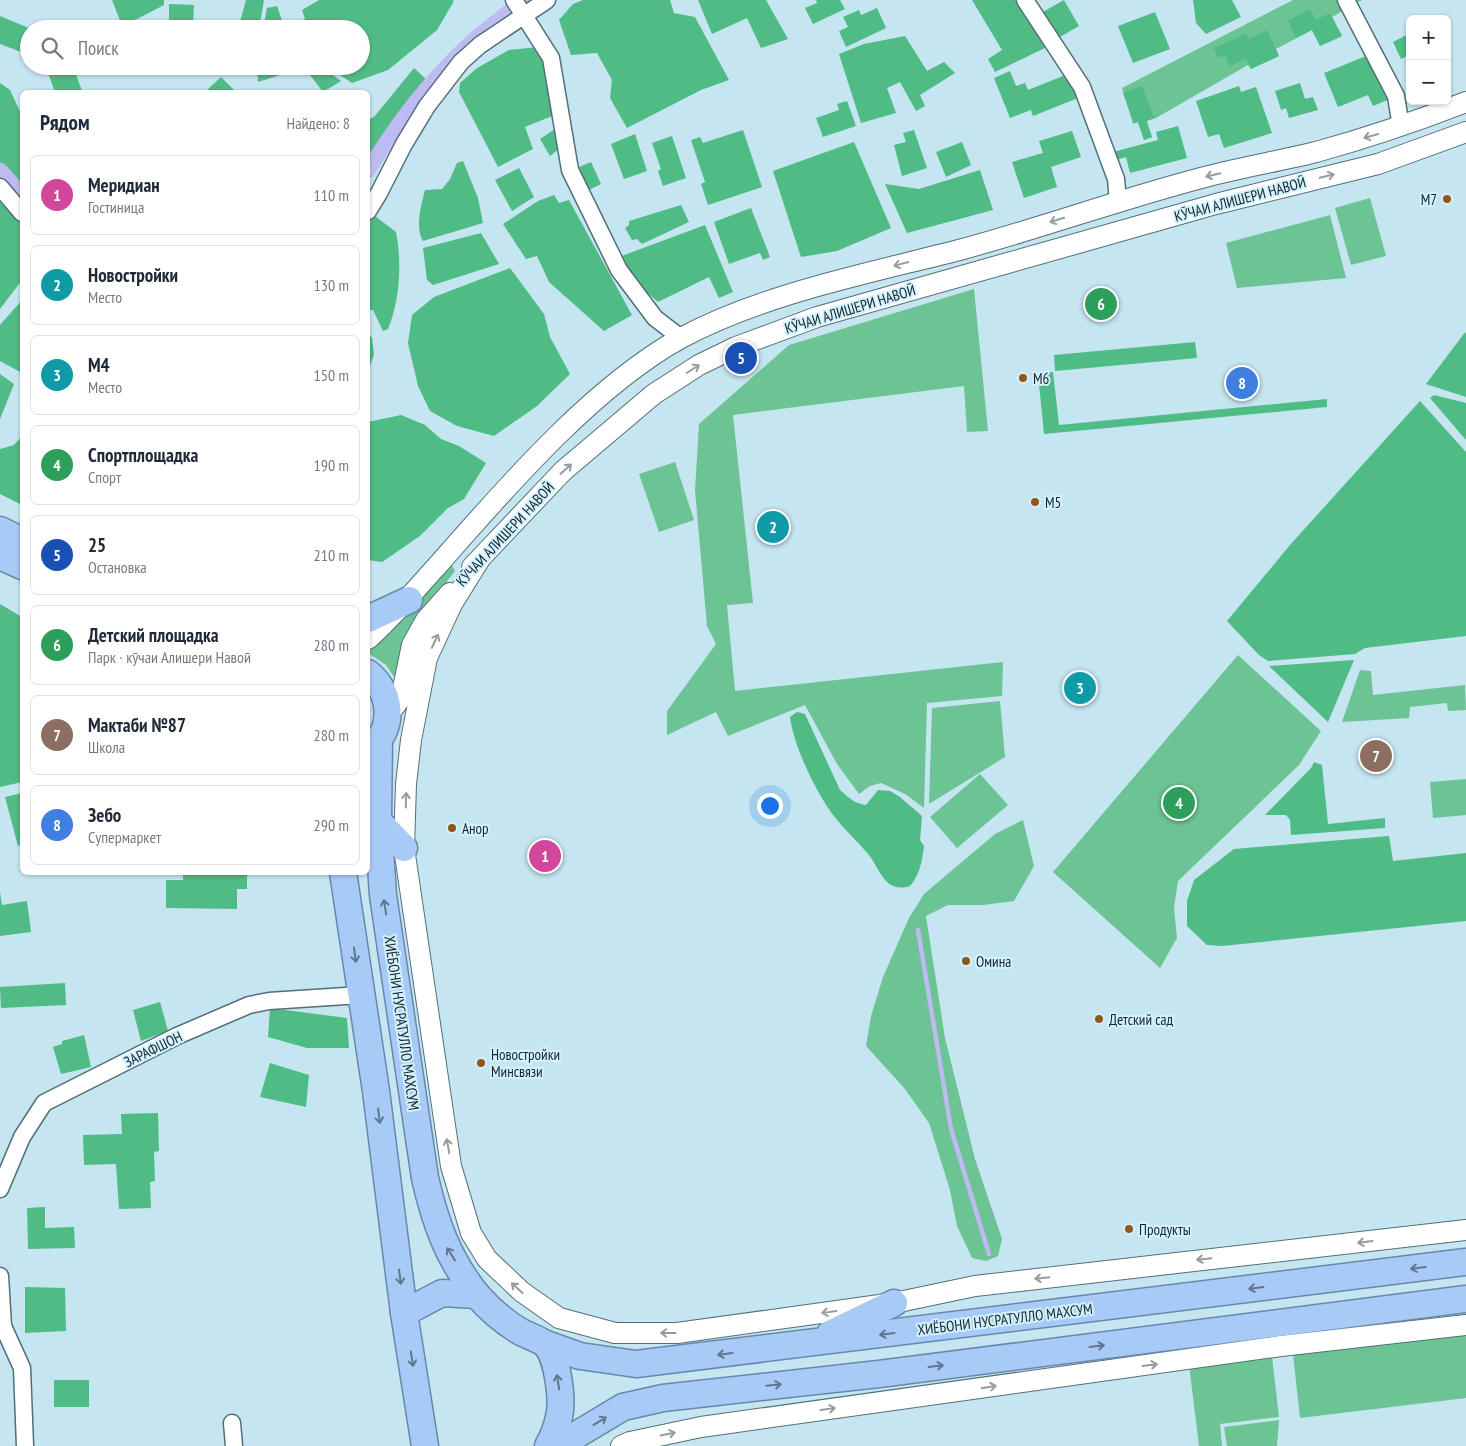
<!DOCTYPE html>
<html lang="ru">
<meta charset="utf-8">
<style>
:root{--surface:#fff;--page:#f6f6f7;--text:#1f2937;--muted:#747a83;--line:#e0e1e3;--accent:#0b8043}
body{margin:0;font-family:"PT Sans Narrow",sans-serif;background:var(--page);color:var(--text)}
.controls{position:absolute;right:15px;top:15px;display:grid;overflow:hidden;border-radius:8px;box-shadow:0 1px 4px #0004}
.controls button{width:45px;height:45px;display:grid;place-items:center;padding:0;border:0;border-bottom:1px solid var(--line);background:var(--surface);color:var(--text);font:25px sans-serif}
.you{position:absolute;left:769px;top:805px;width:18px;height:18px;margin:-12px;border:4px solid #fff;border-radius:50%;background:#1a73e8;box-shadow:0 0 0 8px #1a73e833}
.badge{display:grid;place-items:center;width:32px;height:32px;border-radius:50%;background:var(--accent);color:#fff;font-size:16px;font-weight:700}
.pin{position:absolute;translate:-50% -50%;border:2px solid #fff;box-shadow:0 1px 5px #0006}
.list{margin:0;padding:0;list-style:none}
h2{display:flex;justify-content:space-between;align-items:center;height:65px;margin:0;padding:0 20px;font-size:21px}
h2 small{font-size:16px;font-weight:400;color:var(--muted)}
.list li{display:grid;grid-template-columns:32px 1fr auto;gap:15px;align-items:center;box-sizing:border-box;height:80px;margin:0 10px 10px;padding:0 10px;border:1px solid var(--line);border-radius:8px}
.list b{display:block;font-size:19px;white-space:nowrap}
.list p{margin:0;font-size:16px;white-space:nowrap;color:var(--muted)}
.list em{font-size:16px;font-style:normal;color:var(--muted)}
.icon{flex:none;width:28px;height:28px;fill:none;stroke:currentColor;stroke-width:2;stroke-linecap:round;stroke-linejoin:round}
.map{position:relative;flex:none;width:1466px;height:1446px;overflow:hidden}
.search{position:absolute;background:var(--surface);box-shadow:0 1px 4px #0004;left:20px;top:20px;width:350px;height:55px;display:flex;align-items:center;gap:12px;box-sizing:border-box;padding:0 18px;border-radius:28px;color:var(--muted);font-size:19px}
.panel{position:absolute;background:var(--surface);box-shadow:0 1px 4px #0004;left:20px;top:90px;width:350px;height:785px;border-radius:8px}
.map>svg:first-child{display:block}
</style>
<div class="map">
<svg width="1466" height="1446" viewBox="0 0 1466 1446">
<rect width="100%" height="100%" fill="#c5e5f1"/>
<g fill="#6cc495">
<polygon points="1293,0 1362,0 1332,17 1342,36 1320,46 1312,30 1276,49 1279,56 1251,69 1248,65 1156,118 1147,121 1152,137 1144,140 1138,122 1133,124 1122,88"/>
<polygon points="1370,198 1386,256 1351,265 1335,208"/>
<polygon points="1330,215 1346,278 1237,288 1226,243"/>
<polygon points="974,289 988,431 967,432 964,386 733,415 753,603 727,605 735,691 1003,662 1002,696 927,703 924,808 905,794 881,783 870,786 859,794 837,764 805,705 728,736 716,712 667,735 667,711 716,644 707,626 695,490 699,424 789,345"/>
<polygon points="675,462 694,520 659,532 639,474"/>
<path d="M452,565l3,6c-26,33 -49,66 -61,106l-8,-12 -18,-12v-7l36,-29z"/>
<polygon points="1238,655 1321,731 1299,765 1178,881 1174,908 1177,938 1160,968 1053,872"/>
<polygon points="1360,670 1371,671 1373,695 1465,685 1466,710 1448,711 1447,703 1410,707 1409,718 1342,722"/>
<polygon points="1000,701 1005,757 929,804 932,708"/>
<polygon points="980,774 1008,805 957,848 930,817"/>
<polygon points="1466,779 1466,815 1433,818 1430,782"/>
<polygon points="1023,820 1034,866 1014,901 983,905 948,905 926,916 945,1038 975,1159 1002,1239 998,1256 986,1261 972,1258 957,1226 950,1190 929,1123 905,1089 866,1046 871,1016 883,977 909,918 924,894 995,834"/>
<polygon points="1466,1326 1466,1398 1300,1418 1292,1345"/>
<polygon points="1271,1348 1279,1417 1220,1424 1222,1446 1199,1446 1188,1357"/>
<polygon points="1279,1420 1277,1446 1227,1446 1224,1427"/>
</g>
<g fill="#4fbb85">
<polygon points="112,0 164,0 164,5 137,19 121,23"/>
<polygon points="246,0 264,0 259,29 238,29"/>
<polygon points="319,0 452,0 454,1 437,30 388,70 352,83 326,66 361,66 361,29 301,29 299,22 305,19 302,10"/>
<polygon points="583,0 670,0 674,13 695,17 729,80 701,90 627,128 610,98 612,80 597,53 571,55 559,20 573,4"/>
<polygon points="698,0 766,0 788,39 761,48 747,18 712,34"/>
<polygon points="816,0 840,0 845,9 813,24 805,8 817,3"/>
<polygon points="972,0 1023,0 1051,45 995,72 988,59 1002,50"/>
<polygon points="1064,0 1079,26 1053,41 1041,13"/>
<polygon points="1193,0 1232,0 1241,17 1206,34 1196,23"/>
<polygon points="169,4 194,5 193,29 169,29"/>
<polygon points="277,6 285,29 263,29 267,8"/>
<polygon points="877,8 886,28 846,47 839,31 848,27 843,17 859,10 861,15"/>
<polygon points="1310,9 1316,20 1330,13 1342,36 1320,46 1312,30 1296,38 1288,21"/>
<polygon points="1155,12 1170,49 1133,63 1118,26"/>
<polygon points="0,16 31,29 29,29 29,55 0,44"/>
<polygon points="1267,30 1279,56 1251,69 1246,59 1229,66 1225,55 1218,58 1214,48 1246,34 1249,39"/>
<polygon points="1410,33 1410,55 1401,59 1393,42"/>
<polygon points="905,36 927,71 944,62 955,73 920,95 925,106 916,111 900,82 887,88 896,113 861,123 839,54 864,44"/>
<polygon points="538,47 547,76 552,116 525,127 533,149 498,167 459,92 460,83 477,68 509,50"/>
<polygon points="1371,54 1390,99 1373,106 1368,95 1338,107 1324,73"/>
<polygon points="62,66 73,66 82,91 55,92 48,73 63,68"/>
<polygon points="257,66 295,66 296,70 258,82"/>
<polygon points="312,66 321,66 341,81 323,92 307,71"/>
<polygon points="414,68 429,82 368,168 368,119 374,117"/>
<polygon points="1010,71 1016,86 1025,83 1028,90 1068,74 1078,98 1033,116 1031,110 1010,118 994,78"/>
<polygon points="221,77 236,92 205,92"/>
<polygon points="0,83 10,90 22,116 22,191 0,166"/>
<polygon points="1300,83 1305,99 1313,97 1318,110 1289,118 1286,108 1281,110 1275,91"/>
<polygon points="1142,86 1154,118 1146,121 1152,137 1144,140 1138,122 1134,123 1123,93"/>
<polygon points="1239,86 1241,92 1256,87 1272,133 1224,148 1219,134 1208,137 1196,101"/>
<polygon points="847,101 856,126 823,137 816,118 839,110 837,104"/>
<polygon points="1178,126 1187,158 1130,173 1126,157 1116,160 1113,152 1158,140 1156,132"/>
<polygon points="558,127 564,145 550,156 540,139"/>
<polygon points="743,130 762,187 708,205 701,184 705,182 691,140 700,137 703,143"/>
<polygon points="914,130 927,168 902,176 894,145 906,142 903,133"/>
<polygon points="1072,131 1081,157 1051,167 1057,187 1024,198 1012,162 1043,153 1039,141"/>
<polygon points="635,134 647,171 624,179 611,144"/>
<polygon points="672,136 686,178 663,186 658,171 661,169 652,143"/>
<polygon points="854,142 891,228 837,251 801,257 773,171"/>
<polygon points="962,142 971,165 946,177 936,152"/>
<path d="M463,161l15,37 5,25 -60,18c-8,-15 -2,-35 2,-51l17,-1 8,-10 7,-16z"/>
<polygon points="591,162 601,184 589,190 579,167"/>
<polygon points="519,168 534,197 512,211 495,180"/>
<polygon points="980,170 993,210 907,233 885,184 919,189"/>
<polygon points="0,195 22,226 22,280 0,309"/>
<polygon points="554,195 559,203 569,200 632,315 604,331 549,282 537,256 526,259 503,224 538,201"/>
<polygon points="681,205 689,222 642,244 637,239 632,240 625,228 629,225 629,221"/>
<polygon points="751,208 770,257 763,260 760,253 729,264 714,222"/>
<path d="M371,213l25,19c6,31 4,68 -8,97l-5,2 -10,-21h-5v-94z"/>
<polygon points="705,225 733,292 719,298 709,277 658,302 633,280 619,257"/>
<polygon points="481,233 499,264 433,285 427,280 423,248"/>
<polygon points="510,268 544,314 550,337 570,374 537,406 494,436 457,426 430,411 418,386 408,343 412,315 434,297"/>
<polygon points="22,300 22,373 0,361 0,325"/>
<polygon points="1466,332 1466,397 1426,384 1463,335"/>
<polygon points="368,333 372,338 374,355 368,371"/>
<polygon points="1195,342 1197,358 1055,371 1054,355"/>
<polygon points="1053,372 1059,425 1327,399 1327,407 1044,434 1038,374"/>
<polygon points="0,374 14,384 0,419"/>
<polygon points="1434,395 1466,403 1466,440 1430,398"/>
<polygon points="1420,401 1466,452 1466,636 1365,648 1355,654 1268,661 1259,655 1227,621 1290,545"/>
<polygon points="401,415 425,425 441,439 459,446 486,463 464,499 448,508 420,536 382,562 368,560 368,422"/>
<polygon points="22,436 22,505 0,494 0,449 14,445"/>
<polygon points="0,604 22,617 22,782 0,787"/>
<polygon points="1354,660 1328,722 1269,666"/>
<path d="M797,712l8,2 35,76c8,7 15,14 26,15l12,-15 12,1 10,6 22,19 -2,24 4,6c-2,15 -4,28 -14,40 -25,8 -30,-17 -41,-31 -12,-14 -25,-26 -36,-40 -18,-25 -39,-68 -43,-98z"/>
<polygon points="1314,762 1322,765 1328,824 1385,818 1385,828 1291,835 1290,820 1286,815 1265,815 1311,768"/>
<polygon points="22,793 22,844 18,846 5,797"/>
<polygon points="1389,836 1393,861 1466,853 1466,921 1222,946 1207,945 1187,926 1187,901 1194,880 1234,849"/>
<polygon points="183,873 247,873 247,889 237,889 237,909 166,908 166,880 183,880"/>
<polygon points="0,892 2,905 27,901 31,932 0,936"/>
<polygon points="65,983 66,1005 1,1008 0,987"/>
<polygon points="160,1002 168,1031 141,1041 133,1010"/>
<polygon points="270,1008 347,1018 349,1048 307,1048 268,1037"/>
<polygon points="84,1035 91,1067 61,1074 53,1047 62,1044 62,1041"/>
<polygon points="270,1063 309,1075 306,1107 260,1097"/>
<polygon points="158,1113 159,1151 154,1152 155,1181 150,1182 151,1208 119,1209 116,1164 84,1165 83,1135 122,1134 121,1114"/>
<polygon points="45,1207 45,1228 74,1227 75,1248 28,1249 27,1208"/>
<polygon points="25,1287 65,1288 66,1331 25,1333"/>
<rect x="54" y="1380" width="35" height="27"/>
</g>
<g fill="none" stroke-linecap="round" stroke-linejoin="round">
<polyline stroke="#bebbf2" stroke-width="4.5" points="918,930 951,1129 989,1254"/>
<g stroke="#bebbf2" stroke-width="15">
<polyline points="0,170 22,194"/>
<path d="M368,171c26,-44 59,-87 97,-123 18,-17 39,-32 59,-48"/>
</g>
<defs>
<g id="minor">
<polyline points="514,0 551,58 570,170 619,270 655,318 681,338"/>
<polyline points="1025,0 1082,87 1116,179 1118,202"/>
<polyline points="1346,0 1396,96 1401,127"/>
<polyline points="0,187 22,213"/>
<polyline points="368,211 379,193 404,144 427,106 461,62 480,45 547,0"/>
<polyline points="0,1189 22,1137 44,1103 177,1036 249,1005 269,1001 361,995"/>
<polyline points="0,1276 3,1326 22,1368 25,1446"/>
<polyline points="232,1423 234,1446"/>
</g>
<g id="tertiary">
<polyline points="480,559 452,604 427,658 411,740 406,784 404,848 451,1166 471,1233 487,1259 522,1292 559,1318 615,1333 677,1333 894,1303 975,1286 1466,1230"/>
<polyline points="472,567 563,471 654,394 699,365 736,347 817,317 1216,204 1378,164 1466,132"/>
<path d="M368,639c25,-22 46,-48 69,-73 67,-76 155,-179 244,-228 84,-45 190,-65 282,-89 81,-22 161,-51 242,-72 37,-10 75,-16 111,-25 51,-14 101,-31 150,-50"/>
<polyline points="388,715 401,698 412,645 426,620 450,593"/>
<polyline points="621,1446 630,1442 701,1427 1281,1346 1466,1325"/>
</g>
<g id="trunk">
<polyline points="0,530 22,541"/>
<polyline points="0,556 22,566"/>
<polyline points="368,619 409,600"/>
<path d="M368,673c24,19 28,58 0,76"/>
<path d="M379,738l-1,83 5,74 42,283c10,44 23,81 52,117 12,14 29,28 44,37 8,4 18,7 24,12 13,12 18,57 14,73 -2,10 -6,20 -11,29"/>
<polyline points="378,821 404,848"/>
<polyline points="343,872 376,1091 404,1313 425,1446"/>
<polyline points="404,1313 442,1293 477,1295"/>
<polyline points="830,1334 894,1303"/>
<polyline points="546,1344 580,1356 636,1364 1466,1262"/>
<polyline points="558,1446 623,1407 663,1398 879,1374 1466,1299"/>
</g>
</defs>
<use href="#minor" stroke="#526f79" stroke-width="19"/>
<use href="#tertiary" stroke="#526f79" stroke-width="22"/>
<use href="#trunk" stroke="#6887ac" stroke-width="29"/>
<use href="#minor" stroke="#fff" stroke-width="16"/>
<use href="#tertiary" stroke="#fff" stroke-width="20"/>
<use href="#trunk" stroke="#a8caf6" stroke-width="26"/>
</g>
<defs><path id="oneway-shaft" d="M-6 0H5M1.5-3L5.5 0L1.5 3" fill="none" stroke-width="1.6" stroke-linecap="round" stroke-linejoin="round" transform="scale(1.25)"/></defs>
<g stroke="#979c9e">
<use href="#oneway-shaft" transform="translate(1371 136) rotate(164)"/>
<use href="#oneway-shaft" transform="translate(1213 175) rotate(167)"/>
<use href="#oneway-shaft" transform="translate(1327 176) rotate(-14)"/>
<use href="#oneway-shaft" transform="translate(1057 220) rotate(163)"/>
<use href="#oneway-shaft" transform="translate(901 264) rotate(165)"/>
<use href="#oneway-shaft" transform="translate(693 369) rotate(-32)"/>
<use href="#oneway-shaft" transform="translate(566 469) rotate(-42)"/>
<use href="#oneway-shaft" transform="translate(435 641) rotate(-65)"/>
<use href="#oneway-shaft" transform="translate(406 800) rotate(-88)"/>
<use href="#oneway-shaft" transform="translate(448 1146) rotate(-100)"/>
<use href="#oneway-shaft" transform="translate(1365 1242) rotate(173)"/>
<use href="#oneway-shaft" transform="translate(1204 1259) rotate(174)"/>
<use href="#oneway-shaft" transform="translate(1042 1278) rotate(174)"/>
<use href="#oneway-shaft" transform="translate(517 1288) rotate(-138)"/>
<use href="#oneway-shaft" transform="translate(829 1312) rotate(172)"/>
<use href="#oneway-shaft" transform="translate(668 1333) rotate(180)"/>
<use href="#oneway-shaft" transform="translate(1150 1365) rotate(-7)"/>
<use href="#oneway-shaft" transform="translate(989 1387) rotate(-9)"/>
<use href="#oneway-shaft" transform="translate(828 1409) rotate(-8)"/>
<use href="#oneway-shaft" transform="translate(668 1434) rotate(-12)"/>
</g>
<g stroke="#60778f">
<use href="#oneway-shaft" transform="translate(385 907) rotate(-99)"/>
<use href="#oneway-shaft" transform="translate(355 955) rotate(82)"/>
<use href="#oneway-shaft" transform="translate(379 1116) rotate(83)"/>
<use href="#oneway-shaft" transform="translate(451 1254) rotate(-122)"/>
<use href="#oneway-shaft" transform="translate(1418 1268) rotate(173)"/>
<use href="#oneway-shaft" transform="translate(400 1277) rotate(83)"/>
<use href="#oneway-shaft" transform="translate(1256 1288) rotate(173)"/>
<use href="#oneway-shaft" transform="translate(887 1334) rotate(173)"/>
<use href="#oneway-shaft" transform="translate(1097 1346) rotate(-7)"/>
<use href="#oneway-shaft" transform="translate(725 1354) rotate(173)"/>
<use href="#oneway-shaft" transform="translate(412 1359) rotate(81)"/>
<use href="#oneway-shaft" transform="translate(936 1366) rotate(-7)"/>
<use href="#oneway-shaft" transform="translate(558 1382) rotate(-99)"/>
<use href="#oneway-shaft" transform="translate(774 1385) rotate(-6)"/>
<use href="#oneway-shaft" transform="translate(600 1421) rotate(-31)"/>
</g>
<g fill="#925715" stroke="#d2f2ff" stroke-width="2">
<circle cx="1447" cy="199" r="5"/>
<circle cx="1023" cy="378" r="5"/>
<circle cx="1035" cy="502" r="5"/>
<circle cx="452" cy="828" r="5"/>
<circle cx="966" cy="961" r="5"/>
<circle cx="1099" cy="1019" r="5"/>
<circle cx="481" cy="1063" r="5"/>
<circle cx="1129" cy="1229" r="5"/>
</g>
<g text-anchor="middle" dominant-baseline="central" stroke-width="4" stroke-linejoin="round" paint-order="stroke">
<g font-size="15" fill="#182428" stroke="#d2f2ff">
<text transform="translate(1240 199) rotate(-15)">КӮЧАИ АЛИШЕРИ НАВОӢ</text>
<text transform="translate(850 309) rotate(-17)">КӮЧАИ АЛИШЕРИ НАВОӢ</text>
<text transform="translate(505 534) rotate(-47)">КӮЧАИ АЛИШЕРИ НАВОӢ</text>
<text transform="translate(402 1023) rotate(82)">ХИЁБОНИ НУСРАТУЛЛО МАХСУМ</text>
<text transform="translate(153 1049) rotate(-26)">ЗАРАФШОН</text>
<text transform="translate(1005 1319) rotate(-7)">ХИЁБОНИ НУСРАТУЛЛО МАХСУМ</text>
</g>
<g font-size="15" fill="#182428" stroke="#d2f2ff" text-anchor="start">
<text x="1437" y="199" text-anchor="end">М7</text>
<text x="1033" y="378">М6</text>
<text x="1045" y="502">М5</text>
<text x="462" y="828">Анор</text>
<text x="976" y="961">Омина</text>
<text x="1109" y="1019">Детский сад</text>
<text x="491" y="1054">Новостройки<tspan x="491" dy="17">Минсвязи</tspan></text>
<text x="1139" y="1229">Продукты</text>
</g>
</g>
</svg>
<div class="controls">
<button>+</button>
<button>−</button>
</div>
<div class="you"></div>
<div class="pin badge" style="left:545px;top:856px;background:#d1479c">1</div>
<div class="pin badge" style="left:773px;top:527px;background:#0f9aa8">2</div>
<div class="pin badge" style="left:1080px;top:688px;background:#0f9aa8">3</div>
<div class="pin badge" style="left:1179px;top:803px;background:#2e9e5b">4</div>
<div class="pin badge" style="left:741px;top:358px;background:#1a4fb4">5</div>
<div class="pin badge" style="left:1101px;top:304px;background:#2e9e5b">6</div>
<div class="pin badge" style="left:1376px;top:756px;background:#8d6e63">7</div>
<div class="pin badge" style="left:1242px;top:383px;background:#3f7fe0">8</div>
<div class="search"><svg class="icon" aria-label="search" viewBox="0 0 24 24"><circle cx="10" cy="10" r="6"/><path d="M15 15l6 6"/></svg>Поиск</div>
<section class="panel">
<h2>Рядом<small>Найдено: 8</small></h2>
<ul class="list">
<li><span class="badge" style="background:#d1479c">1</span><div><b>Меридиан</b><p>Гостиница</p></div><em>110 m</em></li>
<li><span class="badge" style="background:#0f9aa8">2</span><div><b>Новостройки</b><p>Место</p></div><em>130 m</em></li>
<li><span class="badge" style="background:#0f9aa8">3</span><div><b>М4</b><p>Место</p></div><em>150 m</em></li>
<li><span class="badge" style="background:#2e9e5b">4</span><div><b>Спортплощадка</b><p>Спорт</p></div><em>190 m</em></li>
<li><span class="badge" style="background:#1a4fb4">5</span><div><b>25</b><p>Остановка</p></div><em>210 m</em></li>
<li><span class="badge" style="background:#2e9e5b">6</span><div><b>Детский площадка</b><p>Парк · кӯчаи Алишери Навоӣ</p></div><em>280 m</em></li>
<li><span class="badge" style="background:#8d6e63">7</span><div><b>Мактаби №87</b><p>Школа</p></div><em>280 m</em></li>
<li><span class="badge" style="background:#3f7fe0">8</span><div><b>Зебо</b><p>Супермаркет</p></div><em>290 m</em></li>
</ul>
</section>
</div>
